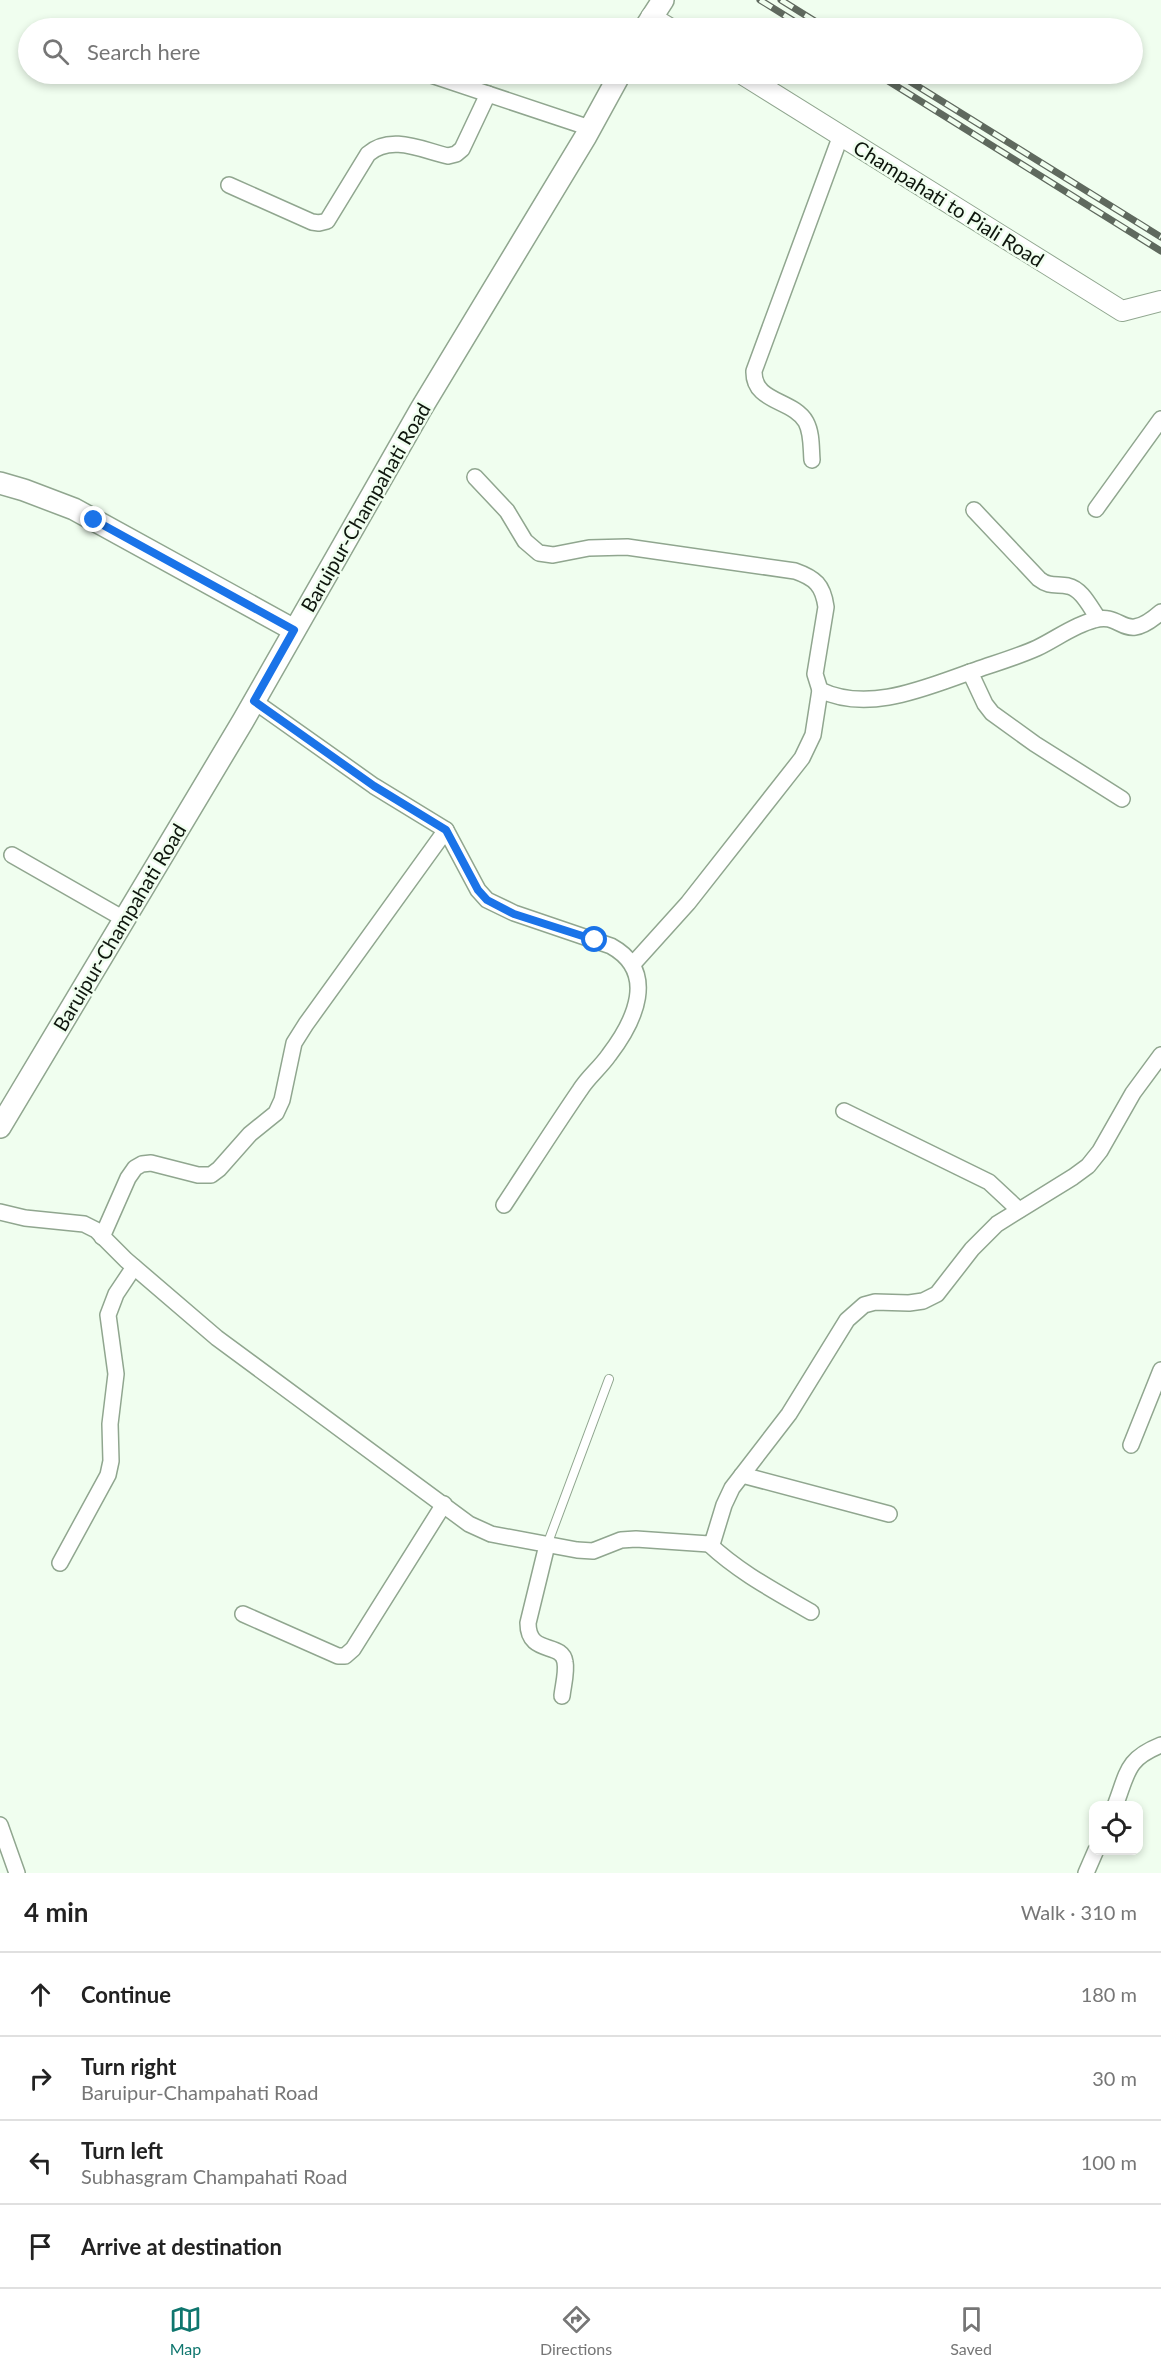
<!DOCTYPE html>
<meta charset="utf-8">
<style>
:root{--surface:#fff;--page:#f6f6f6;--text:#222;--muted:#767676;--line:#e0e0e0;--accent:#0f766e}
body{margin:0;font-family:Lato,sans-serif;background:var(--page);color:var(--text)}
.controls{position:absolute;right:18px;bottom:18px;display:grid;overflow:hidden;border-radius:12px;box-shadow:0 3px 9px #0003}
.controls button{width:54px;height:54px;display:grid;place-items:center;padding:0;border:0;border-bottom:2px solid var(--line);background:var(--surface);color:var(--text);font:30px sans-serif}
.stop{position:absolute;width:18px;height:18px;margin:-14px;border:4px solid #1a73e8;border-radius:50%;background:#fff}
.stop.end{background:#1a73e8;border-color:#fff;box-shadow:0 2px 6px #0008}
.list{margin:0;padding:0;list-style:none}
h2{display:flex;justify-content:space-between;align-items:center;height:78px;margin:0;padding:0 24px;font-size:26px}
h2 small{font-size:20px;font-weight:400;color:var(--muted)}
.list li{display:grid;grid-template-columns:39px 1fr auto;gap:18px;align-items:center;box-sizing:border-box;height:84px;padding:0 24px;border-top:2px solid var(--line)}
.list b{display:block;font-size:22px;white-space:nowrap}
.list p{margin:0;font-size:20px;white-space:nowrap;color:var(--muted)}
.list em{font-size:20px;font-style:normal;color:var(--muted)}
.icon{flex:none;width:33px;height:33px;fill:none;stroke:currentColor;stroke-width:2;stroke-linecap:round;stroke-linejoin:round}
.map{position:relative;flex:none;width:1161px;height:1873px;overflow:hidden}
.search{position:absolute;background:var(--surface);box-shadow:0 3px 9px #0003;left:18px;right:18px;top:18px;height:66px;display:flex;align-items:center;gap:15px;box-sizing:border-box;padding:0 21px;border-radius:33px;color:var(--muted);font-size:22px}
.sheet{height:414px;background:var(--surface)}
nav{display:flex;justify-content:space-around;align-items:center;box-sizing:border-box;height:84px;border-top:2px solid var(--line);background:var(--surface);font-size:16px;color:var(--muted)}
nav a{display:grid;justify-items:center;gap:3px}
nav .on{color:var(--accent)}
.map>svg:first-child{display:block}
</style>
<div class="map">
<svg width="1161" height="1873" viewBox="0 0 1161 1873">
<rect width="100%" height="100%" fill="#f0feef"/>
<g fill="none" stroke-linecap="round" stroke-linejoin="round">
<defs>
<polyline id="service" points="547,1545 609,1379"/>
<g id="minor">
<polyline points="428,74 590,128"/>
<path d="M229,185l83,37 7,1 8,-2 41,-67c23,-20 54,-4 80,2l8,-2 6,-5 26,-55"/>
<path d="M812,460c-1,-12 0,-27 -6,-38 -13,-23 -53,-19 -52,-51l87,-236"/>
<path d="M475,477l32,34 18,30 14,12 14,2 36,-7 38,-1 168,24c20,7 28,14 31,36l-11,67 5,16c50,24 109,-4 156,-20 20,-7 41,-13 61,-22 19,-9 37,-23 57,-28 30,-9 28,26 67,-8"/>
<polyline points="1096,509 1161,419"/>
<path d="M974,510l65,69c10,8 17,5 29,7 14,3 22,21 30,32"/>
<polyline points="970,672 985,704 992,713 1035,744 1122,799"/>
<path d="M254,701l120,85 72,44 32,60 9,10 27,13 97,33c47,26 24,75 -2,109 -9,13 -21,22 -29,35 -26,38 -51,77 -76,115"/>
<polyline points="12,855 124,919"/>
<polyline points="633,964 688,903 802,758 813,735 820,690"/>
<polyline points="844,1111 989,1182 1019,1210"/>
<polyline points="0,1212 25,1218 84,1224 96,1230 126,1260 217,1338 469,1524 491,1534 577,1550 593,1551 621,1540 636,1539 709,1544 713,1541 724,1505 732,1488 789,1414 847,1320 864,1305 875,1302 909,1303 923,1301 937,1294 972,1249 997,1224 1073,1177 1088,1166 1100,1151 1133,1093 1161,1055"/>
<polyline points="102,1237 128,1178 135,1168 142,1164 151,1163 198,1175 211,1175 219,1169 250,1134 276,1113 282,1100 294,1043 306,1024 446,830"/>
<polyline points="1131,1445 1161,1370"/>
<polyline points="742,1475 889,1514"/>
<path d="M709,1544c31,29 66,47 102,68"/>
<path d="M547,1545l-19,78c0,33 34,18 37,39 2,10 -2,24 -3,34"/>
<polyline points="60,1563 108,1475 111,1461 110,1424 116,1374 108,1315 116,1294 134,1267"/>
<polyline points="243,1614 338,1656 345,1656 353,1649 444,1504"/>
<path d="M1115,1806c13,-34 11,-47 46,-61"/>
<polyline points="0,1825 17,1873"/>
<polyline points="1086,1873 1096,1850"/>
</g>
<g id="tertiary">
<polyline points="651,17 669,28"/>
<polyline points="742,74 1122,311 1161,301"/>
</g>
<g id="secondary">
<polyline points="645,28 663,0"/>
<polyline points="0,483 24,490 74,509 294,630"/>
<polyline points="0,1127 243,721 421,409 586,136 620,74"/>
</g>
</defs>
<use href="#service" stroke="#90a68f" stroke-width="10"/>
<use href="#minor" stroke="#90a68f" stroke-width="18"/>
<use href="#tertiary" stroke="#90a68f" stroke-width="22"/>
<use href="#secondary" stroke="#90a68f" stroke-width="24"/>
<use href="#service" stroke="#fff" stroke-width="8"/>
<use href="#minor" stroke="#fff" stroke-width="15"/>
<use href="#tertiary" stroke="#fff" stroke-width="20"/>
<use href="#secondary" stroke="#fff" stroke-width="21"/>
<defs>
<g id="rail">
<polyline points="760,0 805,28"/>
<polyline points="781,0 826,28"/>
<polyline points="877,74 1161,251"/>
<polyline points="898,74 1161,237"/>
</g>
</defs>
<use href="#rail" stroke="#5f695e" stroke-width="7"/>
<use href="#rail" stroke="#f0feef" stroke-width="4.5" stroke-dasharray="14" stroke-linecap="butt"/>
</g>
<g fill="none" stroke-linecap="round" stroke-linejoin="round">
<polyline stroke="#1a73e8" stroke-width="8" points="94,520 294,630 254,701 374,786 446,830 478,890 487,900 514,914 595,940"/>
</g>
<g text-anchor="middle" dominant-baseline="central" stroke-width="5" stroke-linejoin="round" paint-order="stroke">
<g font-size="20" fill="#0e160d" stroke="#f0feef">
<text transform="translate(949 203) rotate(32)">Champahati to Piali Road</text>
<text transform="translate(365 507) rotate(-60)">Baruipur-Champahati Road</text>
<text transform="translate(119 927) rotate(-59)">Baruipur-Champahati Road</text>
</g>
</g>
</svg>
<div class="controls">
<button><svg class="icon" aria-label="locate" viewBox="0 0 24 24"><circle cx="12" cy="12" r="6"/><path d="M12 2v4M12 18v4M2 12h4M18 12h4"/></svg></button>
</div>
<div class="stop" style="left:595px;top:940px"></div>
<div class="stop end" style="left:94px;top:520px"></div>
<div class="search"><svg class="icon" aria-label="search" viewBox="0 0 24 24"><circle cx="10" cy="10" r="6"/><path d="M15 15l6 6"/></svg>Search here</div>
</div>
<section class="sheet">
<h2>4 min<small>Walk · 310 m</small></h2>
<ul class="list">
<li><svg class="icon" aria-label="ahead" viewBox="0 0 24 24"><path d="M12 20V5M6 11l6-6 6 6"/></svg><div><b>Continue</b></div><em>180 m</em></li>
<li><svg class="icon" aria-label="right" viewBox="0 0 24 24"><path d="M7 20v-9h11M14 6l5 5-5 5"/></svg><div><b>Turn right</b><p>Baruipur-Champahati Road</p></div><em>30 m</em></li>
<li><svg class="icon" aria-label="left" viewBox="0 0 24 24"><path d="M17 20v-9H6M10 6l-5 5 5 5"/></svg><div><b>Turn left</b><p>Subhasgram Champahati Road</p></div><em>100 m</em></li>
<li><svg class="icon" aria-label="arrive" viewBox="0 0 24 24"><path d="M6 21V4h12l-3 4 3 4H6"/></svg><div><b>Arrive at destination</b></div></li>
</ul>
</section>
<nav>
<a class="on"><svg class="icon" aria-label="map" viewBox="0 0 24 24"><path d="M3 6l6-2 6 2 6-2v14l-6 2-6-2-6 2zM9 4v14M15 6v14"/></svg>Map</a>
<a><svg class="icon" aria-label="directions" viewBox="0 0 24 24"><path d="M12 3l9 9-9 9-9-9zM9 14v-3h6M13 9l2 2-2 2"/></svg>Directions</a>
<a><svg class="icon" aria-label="saved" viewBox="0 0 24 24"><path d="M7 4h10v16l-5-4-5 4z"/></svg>Saved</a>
</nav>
